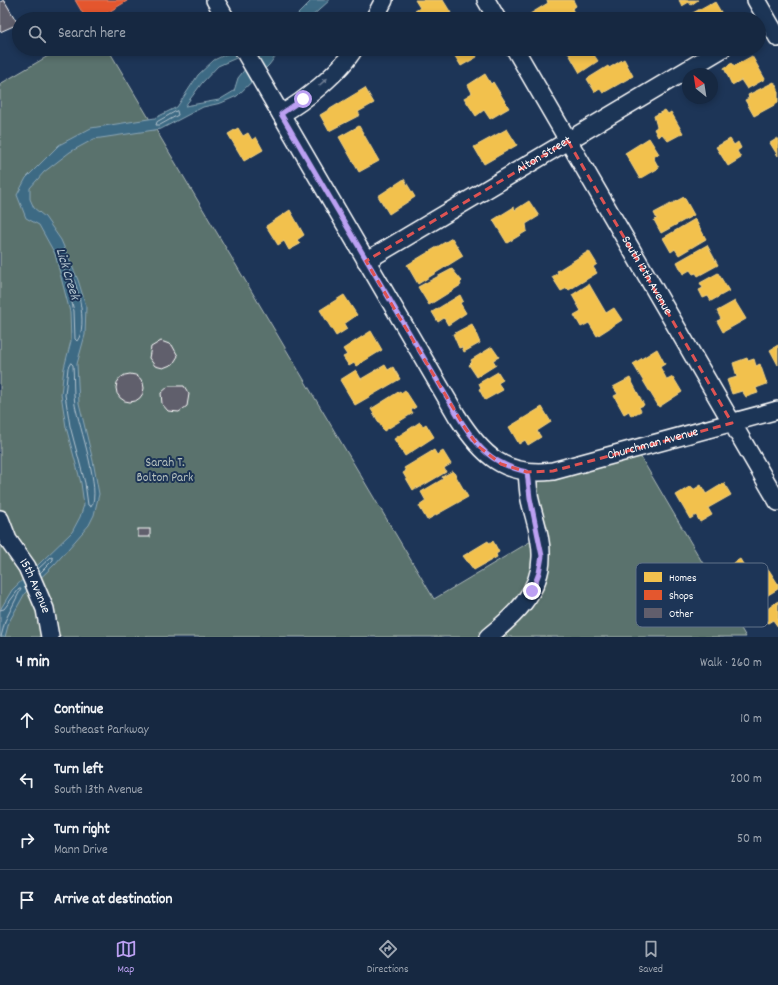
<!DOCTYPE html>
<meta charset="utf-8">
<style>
:root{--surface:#162841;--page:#1f3048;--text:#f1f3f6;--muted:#9ea6b1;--line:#35445a;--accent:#bca0f2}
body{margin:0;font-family:Dekko,sans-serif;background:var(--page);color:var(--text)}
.compass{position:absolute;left:682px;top:68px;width:36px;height:36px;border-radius:50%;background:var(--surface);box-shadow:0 2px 6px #0003;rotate:330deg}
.stop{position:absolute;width:12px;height:12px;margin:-9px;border:3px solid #bca0f2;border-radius:50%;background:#fff}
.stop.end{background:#bca0f2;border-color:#fff;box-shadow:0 1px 4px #0008}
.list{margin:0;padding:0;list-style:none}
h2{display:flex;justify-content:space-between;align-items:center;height:52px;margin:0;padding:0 16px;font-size:17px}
h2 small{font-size:13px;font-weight:400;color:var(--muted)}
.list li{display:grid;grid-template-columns:26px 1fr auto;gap:12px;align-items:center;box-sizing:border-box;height:60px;padding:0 16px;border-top:1px solid var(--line)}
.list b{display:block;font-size:15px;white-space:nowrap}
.list p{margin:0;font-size:13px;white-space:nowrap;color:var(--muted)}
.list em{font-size:13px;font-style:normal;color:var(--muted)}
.icon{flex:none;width:22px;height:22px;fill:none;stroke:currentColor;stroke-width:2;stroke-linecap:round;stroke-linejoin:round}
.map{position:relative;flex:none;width:778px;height:637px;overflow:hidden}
.search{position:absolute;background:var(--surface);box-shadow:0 2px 6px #0003;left:12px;right:12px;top:12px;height:44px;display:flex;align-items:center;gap:10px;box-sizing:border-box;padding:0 14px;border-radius:22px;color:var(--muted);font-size:15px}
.sheet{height:292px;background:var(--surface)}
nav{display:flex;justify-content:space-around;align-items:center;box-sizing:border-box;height:56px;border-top:1px solid var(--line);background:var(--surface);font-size:11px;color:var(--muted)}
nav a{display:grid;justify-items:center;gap:2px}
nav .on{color:var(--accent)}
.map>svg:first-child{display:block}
</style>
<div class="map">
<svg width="778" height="637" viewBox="0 0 778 637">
<rect width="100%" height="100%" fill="#1d3557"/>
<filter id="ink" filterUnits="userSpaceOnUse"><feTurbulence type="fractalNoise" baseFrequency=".025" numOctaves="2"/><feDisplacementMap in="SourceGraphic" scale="8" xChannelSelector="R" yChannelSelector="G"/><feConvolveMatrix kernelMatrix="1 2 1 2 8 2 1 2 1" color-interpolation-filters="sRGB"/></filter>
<g filter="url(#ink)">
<polygon fill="#5a726d" stroke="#acb8b6" points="65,49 108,49 434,599 538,537 527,472 636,449 746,637 0,637 0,84 48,56"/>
<g fill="#3e6a84" stroke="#8ba6b5">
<polygon points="312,0 330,0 309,19 293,19"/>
<polygon points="237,49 257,49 218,66 202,83 185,106 219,100 234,91 238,78 261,49 281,49 269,65 237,96 221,103 203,107 161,129 94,139 70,152 44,172 30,188 30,199 34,208 45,217 61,240 78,280 86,306 85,335 77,364 79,403 93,461 99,494 94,515 89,525 55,564 25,593 9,622 5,637 0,637 0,610 12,590 72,532 80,517 84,505 81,483 66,427 61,394 64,368 71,341 70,312 55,254 39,225 26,218 17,195 26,178 59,145 91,128 155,118 177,107 198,75 214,60"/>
</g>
<g fill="#f2c14e" stroke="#f6d483">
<polygon points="415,0 443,0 451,13 440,19 417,19 415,11 420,8"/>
<polygon points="547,0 573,0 576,6 572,9 576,16 572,19 532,19 530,14 548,3"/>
<polygon points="679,0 698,0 691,5 689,2 682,6"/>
<polygon points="715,2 725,19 682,19 709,4 710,5"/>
<polygon points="449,49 473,49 477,57 461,66 453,53 452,54"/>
<polygon points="563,49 590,49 598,61 580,73 566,49 564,51"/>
<polygon points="752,56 765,79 747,89 741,80 732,85 724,68 732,63 734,66"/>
<polygon points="624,59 633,76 603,93 600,89 595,92 587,79 608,66 609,68"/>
<polygon points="485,74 491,84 493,82 509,108 490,119 484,110 476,116 464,98 472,93 468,85"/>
<polygon points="774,82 778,89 778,103 754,116 745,100 749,98 748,95"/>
<polygon points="365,88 374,103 358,112 360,115 329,131 320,115"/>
<polygon points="665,110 668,114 671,112 683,133 668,141 662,134 658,137 654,129 657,127 654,116"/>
<polygon points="359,126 379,161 359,172 339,137"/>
<polygon points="238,128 243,136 248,133 252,140 256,137 263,150 244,161 228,134"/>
<polygon points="507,129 517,145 484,164 474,147"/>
<polygon points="649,138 659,154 653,157 659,168 640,179 625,153"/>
<polygon points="778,138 778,156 770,143"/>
<polygon points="730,139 734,145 738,142 741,148 737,151 741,158 728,166 716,147"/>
<polygon points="404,179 415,197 389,214 378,196"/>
<polygon points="684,197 694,215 661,233 654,220 657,219 654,213"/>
<polygon points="529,201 539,216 526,224 527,231 507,243 493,220 514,207 515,210"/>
<polygon points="290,210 304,235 297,240 300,244 289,250 284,241 278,245 266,226"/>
<polygon points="695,219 706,239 679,255 675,249 671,252 663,238"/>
<polygon points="452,238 463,256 418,284 407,265"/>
<polygon points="707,245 718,265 698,276 696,273 693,274 690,270 683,274 677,262"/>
<polygon points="589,251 597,264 593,267 597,273 569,290 567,288 561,291 552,277 558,273 557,271"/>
<polygon points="452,269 462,281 460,283 461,285 429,305 418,287"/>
<polygon points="718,273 729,291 711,301 708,296 703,298 699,290 703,288 700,283"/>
<polygon points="589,284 606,313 614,308 622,320 597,336 589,323 581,327 574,315 581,311 572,295"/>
<polygon points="344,295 357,315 344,324 347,329 336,336 320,310"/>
<polygon points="460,295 463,301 460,303 466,313 448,325 444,318 438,322 432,312"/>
<polygon points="735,301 746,319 723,332 717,321 721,319 717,311"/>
<polygon points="472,324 480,343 464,352 462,347 459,348 453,334"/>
<polygon points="371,331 382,350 356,366 354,363 349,366 343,357 347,355 343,349"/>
<polygon points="778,345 778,365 770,350"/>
<polygon points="492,347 499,357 493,360 496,365 477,377 469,365 472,362 471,360"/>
<polygon points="657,349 665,364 660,367 667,380 673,377 682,392 659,407 633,364"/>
<polygon points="747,358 748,361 754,359 756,366 760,364 767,384 756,388 758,393 746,397 742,391 732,394 727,380 737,377 733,363"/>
<polygon points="385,365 388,370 393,367 400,379 355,405 340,380 356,370 361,379"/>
<polygon points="498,372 503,380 498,383 503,390 485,400 479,389 481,388 479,383"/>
<polygon points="630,378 644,405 639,407 641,411 631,416 629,411 624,414 614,396 618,394 613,387"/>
<polygon points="405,390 416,407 411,410 413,413 384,431 371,409 400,391 401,393"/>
<polygon points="542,407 551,422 537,431 541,437 528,445 525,440 519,444 509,427"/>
<polygon points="420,422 423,426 426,424 434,437 405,456 394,439"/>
<polygon points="434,450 437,455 443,451 451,464 444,468 446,472 417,489 417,487 413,490 403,473 406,471 404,468"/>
<polygon points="453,471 468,497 427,520 419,506 426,501 421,492 443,479 442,477"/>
<polygon points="724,483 731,495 708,508 712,515 700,522 696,515 690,519 676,495 691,486 693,490 701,485 706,494"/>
<polygon points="488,541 489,543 493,541 499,552 496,554 497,557 474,570 463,556"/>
<polygon points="740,559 749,574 756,569 759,575 769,570 778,584 778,589 743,610 719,572"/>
<polygon points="778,601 778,627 773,620 768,623 762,613"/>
</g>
<polygon fill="#e4572e" stroke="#ec896d" points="75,0 127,0 127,1 97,19 86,19"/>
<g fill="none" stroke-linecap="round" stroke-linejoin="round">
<g stroke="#b2c3ce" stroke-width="1">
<polygon points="177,111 178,115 160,125 156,125 157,122"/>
<path d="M65,263c12,12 24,64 12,78l-2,-2 -1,-28 -11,-45z"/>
<path d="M71,363l2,2c1,13 0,27 2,40 4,20 27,87 16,102l-3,-2 -3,-22 -15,-57 -5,-31 3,-27z"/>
<polyline points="38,569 51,557 53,558 53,560 40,573"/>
<polyline points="0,610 4,609 19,589 21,589 5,621 1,637"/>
</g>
</g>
<g fill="#615e6c" stroke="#fff">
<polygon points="4,0 18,24 0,32 0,2"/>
<polygon points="161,341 172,345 178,356 173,364 163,368 155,366 149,358 151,347"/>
<circle cx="130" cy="388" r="14"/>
<polygon points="169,386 184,386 189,394 187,406 179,412 168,411 162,404 161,393"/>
<rect x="138" y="529" width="12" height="8"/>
</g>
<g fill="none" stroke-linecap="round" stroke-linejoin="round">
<defs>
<g id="minor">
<polyline points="215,0 226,19"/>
<polyline points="486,0 497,19"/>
<polyline points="756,0 778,38"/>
<polyline points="374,19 384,0"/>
<path id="s1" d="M243,49l214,367c25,39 47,61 96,55l225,-61"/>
<path id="s2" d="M515,49l263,453"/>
<path d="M281,114c23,-12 60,-43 73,-65"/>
<path id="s3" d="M366,261l356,-212"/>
<path id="s4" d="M0,519l8,21 19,27 18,42 5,28"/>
<path d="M488,637c25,-20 53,-45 53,-80 1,-19 -7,-39 -11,-57 -2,-9 -2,-19 -3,-28"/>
</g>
</defs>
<use href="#minor" stroke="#fff" stroke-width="20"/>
<use href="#minor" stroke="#1d3557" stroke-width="17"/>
</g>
<defs><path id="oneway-solid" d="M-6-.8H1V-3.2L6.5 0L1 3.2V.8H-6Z"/></defs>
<use fill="#6c7c92" href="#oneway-solid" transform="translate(323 82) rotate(-42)"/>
</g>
<g fill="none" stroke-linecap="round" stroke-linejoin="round" filter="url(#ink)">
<path stroke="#bca0f2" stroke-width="5" d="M303,99l-22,15 177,302c19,31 33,48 69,56l3,26 12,58 -3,17 -7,18"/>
</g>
<path fill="none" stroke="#de5353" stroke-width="3" stroke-dasharray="8 5" stroke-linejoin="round" d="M568,141l164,282 -179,48 -26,1 -26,-8 -23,-18 -13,-18 -99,-167z"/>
<g text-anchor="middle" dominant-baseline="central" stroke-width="4" stroke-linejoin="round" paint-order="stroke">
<g font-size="13" fill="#fff" stroke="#1d3557">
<text stroke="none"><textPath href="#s3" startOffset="207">Alton Street</textPath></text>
<text stroke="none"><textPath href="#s2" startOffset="262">South 12th Avenue</textPath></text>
<text stroke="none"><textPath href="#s1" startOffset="647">Churchman Avenue</textPath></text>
<text stroke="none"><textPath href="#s4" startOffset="76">15th Avenue</textPath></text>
</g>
<g font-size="13" fill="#b5c0bd" stroke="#1d3557">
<text x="165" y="463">Sarah T.<tspan x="165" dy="15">Bolton Park</tspan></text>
</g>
<g font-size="14" font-style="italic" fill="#b2c3ce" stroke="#1d3557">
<text transform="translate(67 274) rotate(73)">Lick Creek</text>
</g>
</g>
<rect x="636" y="563" width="132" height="64" rx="6" fill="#1d3557" stroke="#617289" stroke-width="1"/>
<rect x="644" y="572" width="18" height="10" fill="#f2c14e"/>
<rect x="644" y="590" width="18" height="10" fill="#e4572e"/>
<rect x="644" y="608" width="18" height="10" fill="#615e6c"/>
<g font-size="11" fill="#fff">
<text x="669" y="581">Homes</text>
<text x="669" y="599">Shops</text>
<text x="669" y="617">Other</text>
</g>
</svg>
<svg class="compass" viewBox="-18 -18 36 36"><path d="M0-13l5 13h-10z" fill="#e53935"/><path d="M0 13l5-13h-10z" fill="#9ea6b1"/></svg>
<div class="stop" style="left:303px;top:99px"></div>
<div class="stop end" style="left:532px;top:591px"></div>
<div class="search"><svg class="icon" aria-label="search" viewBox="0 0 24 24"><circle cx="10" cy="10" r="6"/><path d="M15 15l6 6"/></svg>Search here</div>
</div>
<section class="sheet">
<h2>4 min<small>Walk · 260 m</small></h2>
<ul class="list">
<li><svg class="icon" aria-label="ahead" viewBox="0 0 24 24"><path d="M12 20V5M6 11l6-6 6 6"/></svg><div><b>Continue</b><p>Southeast Parkway</p></div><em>10 m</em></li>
<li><svg class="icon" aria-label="left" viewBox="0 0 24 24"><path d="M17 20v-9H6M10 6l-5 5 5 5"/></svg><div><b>Turn left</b><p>South 13th Avenue</p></div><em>200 m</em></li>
<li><svg class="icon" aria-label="right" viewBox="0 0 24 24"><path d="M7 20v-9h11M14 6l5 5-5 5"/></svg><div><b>Turn right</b><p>Mann Drive</p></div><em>50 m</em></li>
<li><svg class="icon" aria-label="arrive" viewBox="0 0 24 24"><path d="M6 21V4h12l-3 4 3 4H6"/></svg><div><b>Arrive at destination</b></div></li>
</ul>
</section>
<nav>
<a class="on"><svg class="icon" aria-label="map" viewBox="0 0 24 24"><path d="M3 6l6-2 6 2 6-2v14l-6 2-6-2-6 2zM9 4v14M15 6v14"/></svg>Map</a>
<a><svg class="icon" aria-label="directions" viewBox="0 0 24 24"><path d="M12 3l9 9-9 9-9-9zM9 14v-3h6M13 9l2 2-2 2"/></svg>Directions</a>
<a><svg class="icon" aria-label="saved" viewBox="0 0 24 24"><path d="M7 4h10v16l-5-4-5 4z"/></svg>Saved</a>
</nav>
